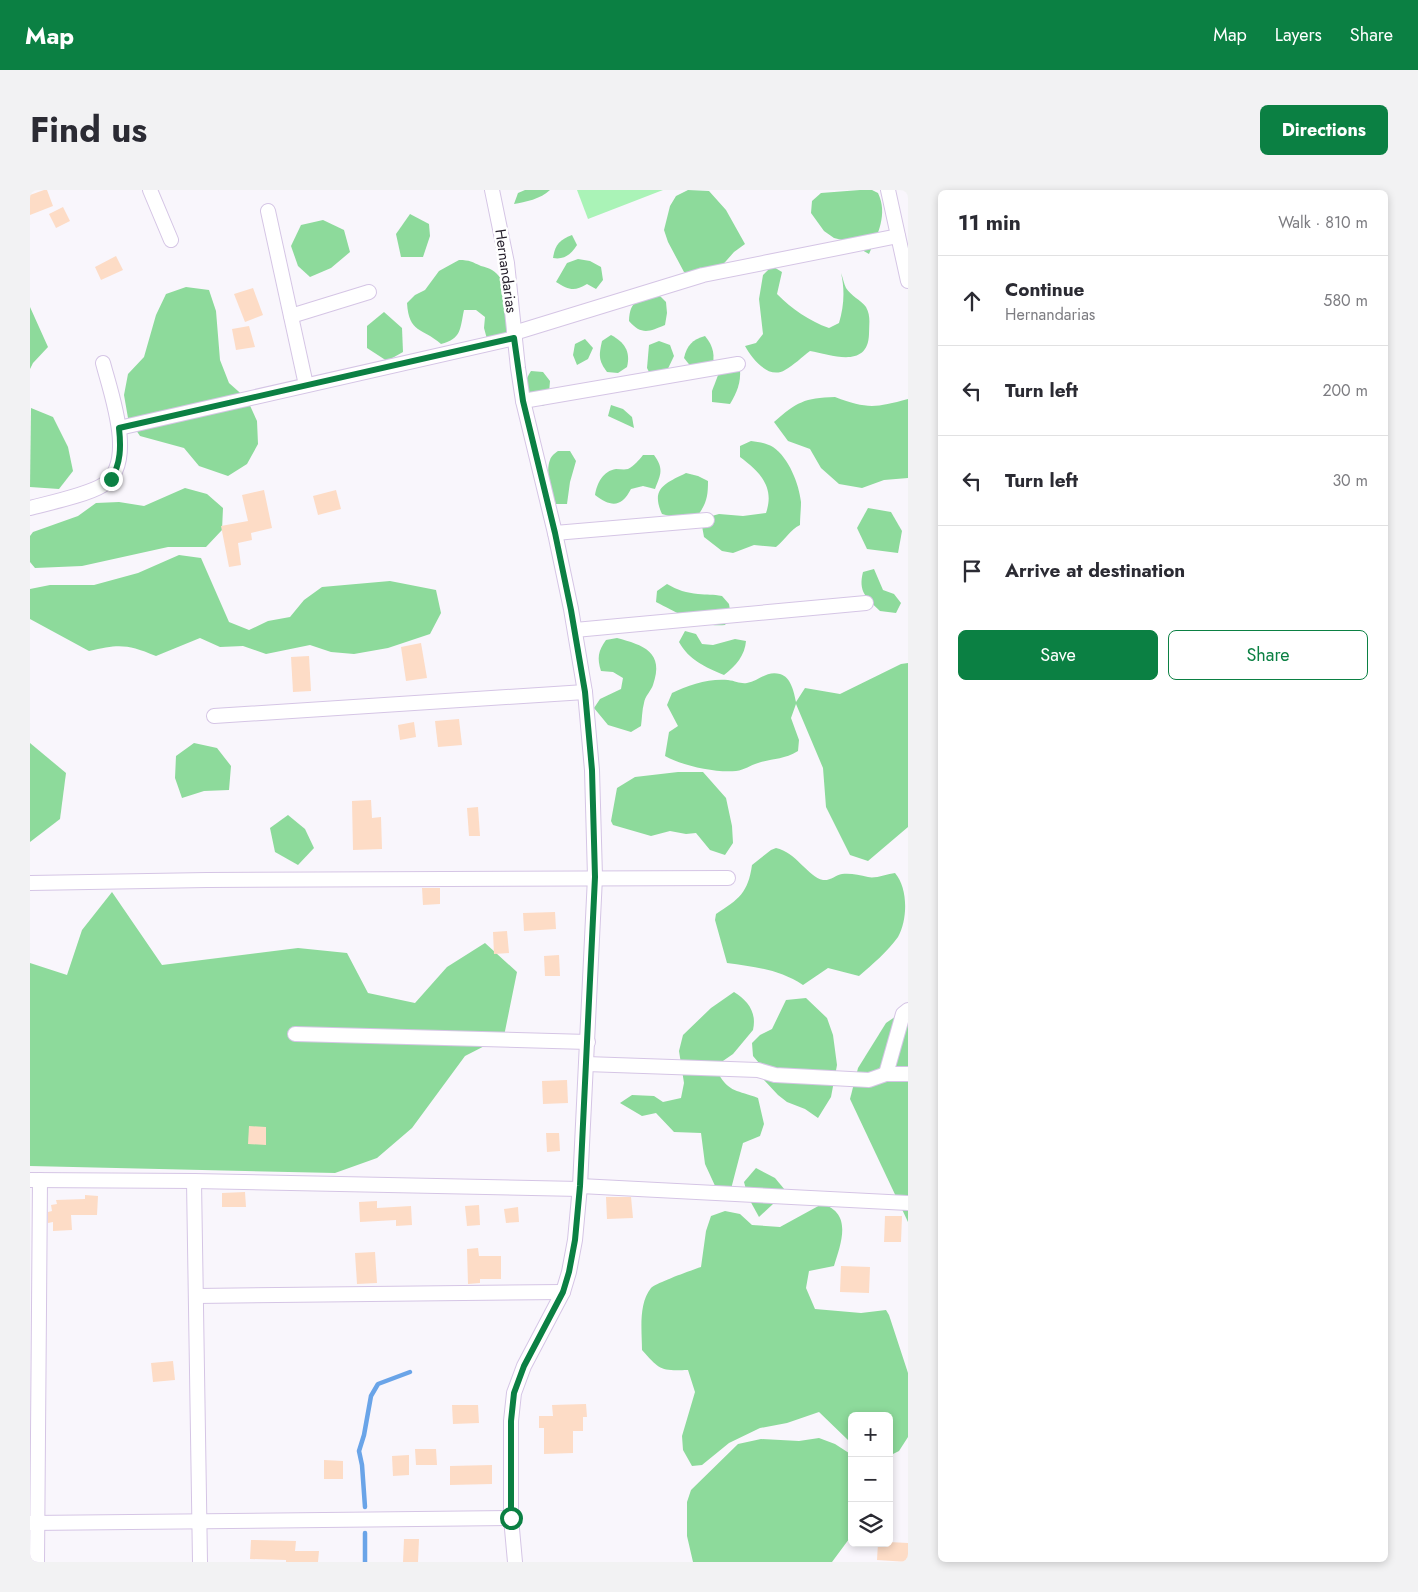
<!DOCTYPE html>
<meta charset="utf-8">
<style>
:root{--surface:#fff;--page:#f2f2f3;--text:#2b2b33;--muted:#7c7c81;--line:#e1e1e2;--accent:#0b8043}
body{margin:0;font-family:Jost,sans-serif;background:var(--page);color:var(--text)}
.controls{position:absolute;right:15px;bottom:15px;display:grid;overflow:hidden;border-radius:8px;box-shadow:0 2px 8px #0003}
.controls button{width:45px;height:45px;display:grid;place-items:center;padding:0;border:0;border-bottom:1px solid var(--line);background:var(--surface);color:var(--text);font:25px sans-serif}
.stop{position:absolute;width:15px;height:15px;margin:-11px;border:4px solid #0b8043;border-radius:50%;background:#fff}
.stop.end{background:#0b8043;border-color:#fff;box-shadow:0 1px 5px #0008}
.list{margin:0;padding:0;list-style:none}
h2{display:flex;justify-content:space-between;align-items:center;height:65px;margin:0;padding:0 20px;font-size:21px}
h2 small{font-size:16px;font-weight:400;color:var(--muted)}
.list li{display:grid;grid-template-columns:32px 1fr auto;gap:15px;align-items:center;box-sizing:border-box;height:90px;padding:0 20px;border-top:1px solid var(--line)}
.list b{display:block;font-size:19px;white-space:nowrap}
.list p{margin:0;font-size:16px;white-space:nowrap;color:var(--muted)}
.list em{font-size:16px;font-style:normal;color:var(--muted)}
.actions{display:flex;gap:10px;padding:15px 20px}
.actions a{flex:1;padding:11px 0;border:1px solid var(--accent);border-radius:8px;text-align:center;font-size:18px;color:var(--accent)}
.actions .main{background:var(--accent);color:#fff}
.icon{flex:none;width:28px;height:28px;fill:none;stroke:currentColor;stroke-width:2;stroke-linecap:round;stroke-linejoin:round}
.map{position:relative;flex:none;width:878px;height:1372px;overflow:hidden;border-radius:8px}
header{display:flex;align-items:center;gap:30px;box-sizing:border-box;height:70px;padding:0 25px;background:var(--accent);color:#fff}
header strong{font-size:24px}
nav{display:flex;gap:28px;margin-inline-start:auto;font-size:18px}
.intro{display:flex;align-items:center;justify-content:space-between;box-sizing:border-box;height:120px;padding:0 30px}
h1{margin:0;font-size:35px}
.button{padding:12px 22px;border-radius:8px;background:var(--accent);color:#fff;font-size:18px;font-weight:700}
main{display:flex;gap:30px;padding:0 30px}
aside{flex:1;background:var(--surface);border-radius:8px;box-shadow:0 2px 8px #0003}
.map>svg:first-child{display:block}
</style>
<header>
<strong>Map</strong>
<nav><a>Map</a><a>Layers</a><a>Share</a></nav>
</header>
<div class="intro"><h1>Find us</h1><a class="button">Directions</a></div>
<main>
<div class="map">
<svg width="878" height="1372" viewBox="0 0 878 1372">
<rect width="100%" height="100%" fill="#f9f6fc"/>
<polygon fill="#aaf3b7" points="547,0 633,0 558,29"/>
<g fill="#8dda9b">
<path d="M495,0h25c-9,9 -25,12 -36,14l4,-11z"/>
<polygon points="658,0 679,1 696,20 715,54 704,62 689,79 666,83 654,82 638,52 634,40 640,16 646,6"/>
<path d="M830,0h12l6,3c10,21 0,41 -9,61l-23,-13 -12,-3 -10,-7 -13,-18 1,-12 9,-8z"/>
<polygon points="380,24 399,34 400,46 393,67 371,67 366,44"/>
<polygon points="293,30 314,40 320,62 301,78 280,87 268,76 261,56 271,35"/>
<path d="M542,45l5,10c-6,9 -12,15 -24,13 2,-13 6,-18 19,-23z"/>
<path d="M548,69l12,2 11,6 2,13 -7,9 -9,-5c-13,8 -18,6 -31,-2l11,-19z"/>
<path d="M429,70c11,0 13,2 22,6 4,1 8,2 11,4 23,15 18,51 15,73l-20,-4 -3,-11 1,-11 -9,-7h-12c-4,18 -2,29 -23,34 -19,-17 -32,-10 -34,-41l8,-8 10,-5 14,-19z"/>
<path d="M742,76l10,6 -5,22c15,15 32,27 52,34l10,-5c5,-17 6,-33 2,-50 2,5 3,11 5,15 5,8 15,12 20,19 5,9 3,17 3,27 -1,35 -37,21 -59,17 -8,6 -16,14 -25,19 -16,10 -33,-11 -40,-24l11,-3 7,-9 -4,-35 4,-24z"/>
<polygon points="156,97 179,100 186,121 190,170 199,193 217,209 227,231 228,254 217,274 198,286 169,276 154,258 110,246 98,228 94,205 98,184 114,167 126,125 136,104"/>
<path d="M628,104l8,8 1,11 -2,12c-16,7 -24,10 -36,-4 1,-22 10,-21 29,-27z"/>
<polygon points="0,117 18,157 3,173 0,179"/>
<polygon points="354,122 372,138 373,162 357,171 337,158 337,136"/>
<path d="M581,145c13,7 20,16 16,32l-9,6 -11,-1c-9,-12 -8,-17 -5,-31z"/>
<path d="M675,146c9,11 10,19 7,34l-20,-2 -8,-10c3,-13 8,-18 21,-22z"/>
<polygon points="555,149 563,158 558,169 547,175 543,165 545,154"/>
<polygon points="629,151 640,155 644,166 634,187 624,192 617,178 619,155"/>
<path d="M710,179c1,14 -3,23 -10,35l-18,-2v-11l8,-21z"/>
<path d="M501,181l12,1 7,9 -1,12 4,9 -11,4c-17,-8 -22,-18 -11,-35z"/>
<path d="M805,207c32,12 40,11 73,2v79l-24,2 -22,8 -23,-4 -18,-16 -11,-19 -22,-8 -14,-19c23,-20 30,-24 61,-25z"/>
<polygon points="581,215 593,219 602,227 604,238 578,226"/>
<polygon points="1,218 23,227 38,257 43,281 29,299 0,297"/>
<path d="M721,251c8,1 15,2 22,6 16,11 26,37 28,55 0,7 -1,16 -1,23 -10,5 -15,15 -24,22l-22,-2 -21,8 -11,-2 -18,-14 -2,-11 6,-9 11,-3 24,2 23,-3c9,-26 -6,-41 -26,-56v-11z"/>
<path d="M528,261h12l6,10 -6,21 -3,22h-11c-4,-12 -11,-32 -6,-44 1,-4 5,-7 8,-9z"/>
<path d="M613,265h11c10,14 7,19 1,34l-12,-3 -12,3c-10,19 -20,18 -36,6 2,-12 8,-24 21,-26 4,0 8,1 12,0 6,-3 11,-9 15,-14z"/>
<path d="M656,283l12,3 10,5c0,14 -1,22 -10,34l-25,2 -11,-3c-12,-26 4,-31 24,-41z"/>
<polygon points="155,298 177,304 193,318 192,340 176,357 138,357 52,376 5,378 0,372 0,346 3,342 48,326 66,313 89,312 114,316"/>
<polygon points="838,318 861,322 872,341 868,363 837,359 827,338"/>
<path d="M149,365l22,3 28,64 20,8 19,-9 22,-4 14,-17 18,-13 68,-6 46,9 5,23 -11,21 -42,14 -34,6 -23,-2 -21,-7 -44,9 -23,-8 -23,1 -20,-9 -44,18c-29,-12 -37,-12 -67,-5l-59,-32v-30l20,-4h44l44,-12z"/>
<path d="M844,379l9,21 11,4 7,9 -5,10 -16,-2c-14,-14 -22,-19 -17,-39z"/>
<path d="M637,394c10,6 20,9 31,10 9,1 15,0 24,2l7,8 2,12 -6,9c-23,3 -49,-13 -69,-23l1,-11z"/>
<path d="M655,441l11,3 6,10 11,1 22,-6 11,2c-1,14 -10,25 -22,34 -19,-8 -35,-15 -45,-33z"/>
<path d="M587,448c26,7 48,14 36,47 -2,6 -8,11 -9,18 -2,7 -2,16 -3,23l-10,6 -23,-7 -14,-17 6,-9 21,-10 2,-11 -10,-6 -12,-1c-4,-13 -3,-20 5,-31z"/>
<path d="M878,473v164l-40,34 -18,-6 -24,-48 -3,-39 -27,-64 -5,14 8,22 -1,11c-15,9 -25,7 -40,12 -8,2 -13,7 -22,8 -20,2 -53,-5 -71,-15l4,-24 9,-6 -11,-21 5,-12c16,-8 38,-15 56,-13 8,1 12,4 19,3 12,-2 20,-13 33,-9 11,3 14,18 16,28l9,-14 35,6 61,-30z"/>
<polygon points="0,553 36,583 30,629 0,652"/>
<polygon points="164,553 187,558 201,576 199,600 174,601 152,608 145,588 146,566"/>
<polygon points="648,582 673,582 696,608 702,636 703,653 695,665 680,660 666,643 656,644 640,641 621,646 583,635 581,631 587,598 605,587"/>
<polygon points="258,625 275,639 284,658 268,675 245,662 240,638"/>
<path d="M746,658c20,4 32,29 47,32 7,1 13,-5 19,-6 9,-1 17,1 26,3 7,2 19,-3 27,-4 13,15 13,46 3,64 -11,15 -25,27 -39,39l-31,-8 -25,17c-24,-16 -48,-18 -76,-22l-12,-43 1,-6c23,-15 32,-21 36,-49l19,-15z"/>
<polygon points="82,702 132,775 268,758 317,763 338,803 385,813 417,777 455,753 487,782 474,846 435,866 382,938 347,968 305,983 0,976 0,773 37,785 52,740"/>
<path d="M704,802c14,9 23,20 19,38l-20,24 -13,9 -2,10c11,20 20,17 40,25l6,26 -4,12 -17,7 -12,46 -15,-1 -11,-24 -4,-31 -27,-1 -18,-19 -14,3 -22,-13 12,-8 22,1 9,6 18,-4 3,-15 -5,-32 4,-16 28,-27z"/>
<polygon points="776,808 797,828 803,845 807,875 801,907 788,928 775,919 757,912 748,905 734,890 729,873 723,866 722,853 730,845 742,839 756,810"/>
<polygon points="878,818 878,1032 820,909 828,878 856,833"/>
<polygon points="726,978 745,988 755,1000 743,1014 729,1027 718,1007 714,992"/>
<path d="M792,1014c31,9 19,39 12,62l-25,5 -3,17 9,21 46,4 25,-3 3,5 19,58v64l-9,14 -10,5v-40h-37v25l-4,-1 -29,-28 -32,11 -27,5 -31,15 -27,22 -10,1 -9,-16 -1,-14 13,-44 -7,-22c-28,1 -28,0 -46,-20 0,-18 -4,-46 9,-62 5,-5 41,-18 50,-21l5,-36 5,-15 14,-5 15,3 12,11 28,2z"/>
<polygon points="789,1248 805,1254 822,1265 822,1345 802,1372 663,1372 657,1346 657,1312 661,1300 708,1254 731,1249 769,1251"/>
</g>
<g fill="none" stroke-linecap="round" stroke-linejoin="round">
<g stroke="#6aa4e8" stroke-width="4.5">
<polyline points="335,1317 332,1275 329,1261 334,1245 341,1206 348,1194 380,1182"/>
<polyline points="335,1372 335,1343"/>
</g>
</g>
<g fill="#fddcc6">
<polygon points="14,0 17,0 23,16 0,25 0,5"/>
<polygon points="33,17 40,31 26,38 19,24"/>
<polygon points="86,66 93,80 71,90 65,77"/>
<polygon points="223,98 233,125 215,132 204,104"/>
<polygon points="219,136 225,157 206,160 202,139"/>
<polygon points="234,300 242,338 221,343 222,350 208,353 211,375 199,377 191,336 218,331 212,305"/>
<polygon points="306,300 311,319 288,325 283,306"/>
<polygon points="391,453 397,488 376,491 371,457"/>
<polygon points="279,466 281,501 263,502 261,467"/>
<polygon points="429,529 432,555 408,557 405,531"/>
<polygon points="384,532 386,547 370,550 368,535"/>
<polygon points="341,610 342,628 351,627 352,659 323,660 322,611"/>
<polygon points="448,617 450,646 439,646 437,618"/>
<polygon points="392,698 410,698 410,714 393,715"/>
<polygon points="525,722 526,739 494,741 493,723"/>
<polygon points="477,741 479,763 464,764 463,742"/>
<polygon points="529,765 530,786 515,786 514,766"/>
<polygon points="537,890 538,913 513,914 512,891"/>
<polygon points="219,936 236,937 236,955 218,954"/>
<polygon points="516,943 529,943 530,961 517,962"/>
<polygon points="215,1002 216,1017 192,1017 192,1003"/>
<polygon points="55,1005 68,1006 67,1025 41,1025 42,1040 23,1041 23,1032 18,1033 18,1022 22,1021 21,1015 27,1014 26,1010 55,1009"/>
<polygon points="576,1007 601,1007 603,1028 577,1029"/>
<polygon points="347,1011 347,1018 381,1016 382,1035 366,1036 366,1030 330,1032 329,1012"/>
<polygon points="449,1015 450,1035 437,1036 435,1016"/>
<polygon points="488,1017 489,1032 476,1033 474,1019"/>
<polygon points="855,1026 872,1026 871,1052 854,1052"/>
<polygon points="448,1058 449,1066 471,1066 471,1089 450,1089 450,1093 438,1094 437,1059"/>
<polygon points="345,1062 347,1093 327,1094 325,1063"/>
<polygon points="811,1076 840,1077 839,1103 810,1102"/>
<polygon points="143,1171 145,1190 123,1192 121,1173"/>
<polygon points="556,1214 557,1227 553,1227 553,1241 543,1241 543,1263 514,1264 514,1238 509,1238 509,1226 523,1226 522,1215"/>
<polygon points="422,1215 448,1215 449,1233 423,1234"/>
<polygon points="385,1259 406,1259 407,1275 386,1275"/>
<polygon points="379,1265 379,1285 363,1286 362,1266"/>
<polygon points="294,1270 313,1271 313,1289 294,1289"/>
<polygon points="462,1275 462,1294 420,1295 420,1276"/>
<polygon points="374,1349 389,1349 388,1372 373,1372"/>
<polygon points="221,1350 266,1351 265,1361 289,1361 288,1372 256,1372 256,1370 220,1369"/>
<polygon points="859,1352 878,1353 878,1372 847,1370 848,1353 859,1353"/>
</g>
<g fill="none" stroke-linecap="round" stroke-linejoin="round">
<defs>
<g id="minor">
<polyline points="120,0 141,50"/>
<polyline points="462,0 477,73 488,178 493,211 525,343 541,419 555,502 562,580 565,687 550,996 545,1050 539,1082 533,1102 494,1176 484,1203 481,1231 481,1328 485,1372"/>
<polyline points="858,0 878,91"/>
<polyline points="238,21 276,195"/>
<polyline points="261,126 339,102"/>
<polyline points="484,143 673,85 868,46"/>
<polyline points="493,211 708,174"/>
<polyline points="89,238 485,148"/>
<path d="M0,318c19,-5 57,-13 73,-23 34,-21 8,-91 0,-122"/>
<polyline points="525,343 677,330"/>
<polyline points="545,440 836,413"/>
<polyline points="184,526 555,502"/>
<polyline points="0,693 177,690 698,688"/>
<polyline points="265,844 558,852"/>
<polyline points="556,874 728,880 745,885 839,890 856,884 878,884"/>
<polyline points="856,884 873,824 878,820"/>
<polyline points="0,990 164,991 550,999"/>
<polyline points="164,991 170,1372"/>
<polyline points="550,996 878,1013"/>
<polyline points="166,1106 533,1102"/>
<polyline points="0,1333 481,1328"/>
<polyline points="7,1372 10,990"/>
</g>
</defs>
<use href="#minor" stroke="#d5c5e5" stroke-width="16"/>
<use href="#minor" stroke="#fff" stroke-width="14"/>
</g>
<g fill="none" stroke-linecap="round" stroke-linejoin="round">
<path stroke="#0b8043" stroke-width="6" d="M81,289c10,-15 10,-33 8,-51l395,-90 9,63 32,132 16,77 14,82 7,78 3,107 -15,309 -5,54 -6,32 -6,20 -39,74 -10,27 -3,28v97"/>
</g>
<g text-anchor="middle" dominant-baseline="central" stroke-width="5" stroke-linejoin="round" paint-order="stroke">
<g font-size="15" fill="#28222e" stroke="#fff">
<text transform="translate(476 81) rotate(82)">Hernandarias</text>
</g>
</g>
</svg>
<div class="controls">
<button>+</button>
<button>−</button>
<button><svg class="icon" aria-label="layers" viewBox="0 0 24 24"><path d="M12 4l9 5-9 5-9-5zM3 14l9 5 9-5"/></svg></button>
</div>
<div class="stop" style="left:481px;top:1328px"></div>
<div class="stop end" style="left:81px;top:289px"></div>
</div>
<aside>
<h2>11 min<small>Walk · 810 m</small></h2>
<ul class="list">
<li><svg class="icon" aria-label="ahead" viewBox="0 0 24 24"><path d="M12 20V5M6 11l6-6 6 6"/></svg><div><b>Continue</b><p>Hernandarias</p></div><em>580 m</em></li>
<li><svg class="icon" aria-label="left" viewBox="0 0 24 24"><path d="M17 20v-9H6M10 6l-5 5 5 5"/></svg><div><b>Turn left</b></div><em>200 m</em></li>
<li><svg class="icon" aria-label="left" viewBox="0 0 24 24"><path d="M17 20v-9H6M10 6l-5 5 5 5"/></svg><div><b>Turn left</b></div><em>30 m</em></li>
<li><svg class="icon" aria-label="arrive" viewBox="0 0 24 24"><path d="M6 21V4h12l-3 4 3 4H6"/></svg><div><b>Arrive at destination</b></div></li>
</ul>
<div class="actions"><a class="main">Save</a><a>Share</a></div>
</aside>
</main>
